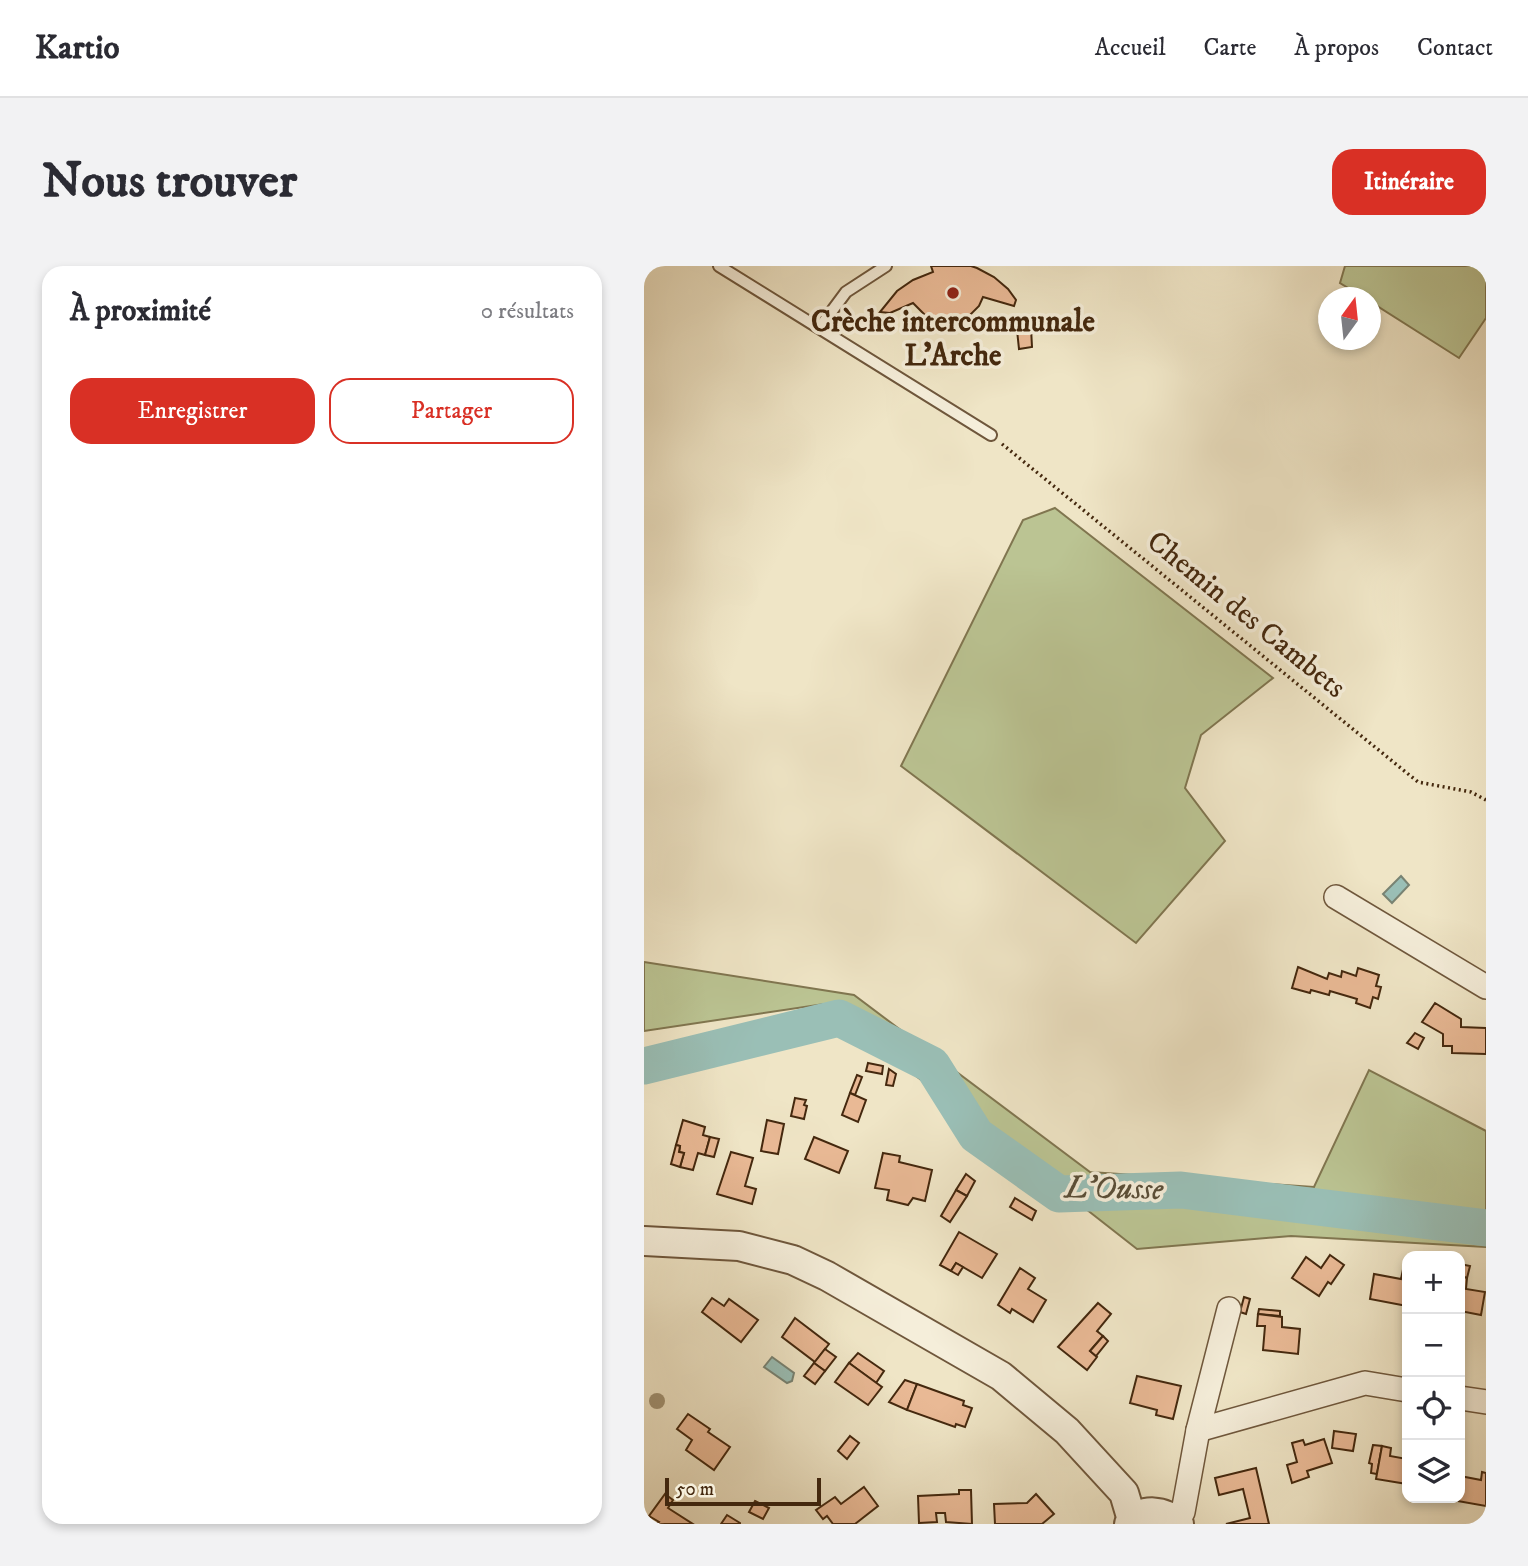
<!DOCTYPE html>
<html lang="fr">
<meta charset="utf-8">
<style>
:root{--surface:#fff;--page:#f2f2f3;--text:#2b2b33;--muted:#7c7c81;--line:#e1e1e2;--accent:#d93025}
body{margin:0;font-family:"IM FELL DW Pica",serif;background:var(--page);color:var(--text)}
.controls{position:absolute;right:21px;bottom:21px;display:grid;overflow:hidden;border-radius:14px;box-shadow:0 4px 10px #0003}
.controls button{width:63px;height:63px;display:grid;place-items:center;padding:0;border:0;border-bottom:2px solid var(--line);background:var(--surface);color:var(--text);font:35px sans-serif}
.compass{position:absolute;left:674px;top:21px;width:63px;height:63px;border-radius:50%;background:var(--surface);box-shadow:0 4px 10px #0003;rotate:15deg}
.scale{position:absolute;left:21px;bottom:18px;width:156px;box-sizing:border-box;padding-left:7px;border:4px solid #44280e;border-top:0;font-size:19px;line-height:24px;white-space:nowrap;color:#44280e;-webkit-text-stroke:5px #f5eeda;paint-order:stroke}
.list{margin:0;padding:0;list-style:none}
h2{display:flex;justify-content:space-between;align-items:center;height:91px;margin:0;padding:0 28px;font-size:30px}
h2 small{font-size:23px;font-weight:400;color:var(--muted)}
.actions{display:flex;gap:14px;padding:21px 28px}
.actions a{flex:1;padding:16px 0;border:2px solid var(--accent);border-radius:21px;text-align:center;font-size:24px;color:var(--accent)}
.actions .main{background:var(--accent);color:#fff}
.icon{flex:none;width:38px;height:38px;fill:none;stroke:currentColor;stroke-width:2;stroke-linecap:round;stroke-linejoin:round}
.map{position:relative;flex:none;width:842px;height:1258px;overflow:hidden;border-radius:21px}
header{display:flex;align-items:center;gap:42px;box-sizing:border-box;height:98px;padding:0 35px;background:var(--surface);border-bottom:2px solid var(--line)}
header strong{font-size:33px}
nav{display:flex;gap:38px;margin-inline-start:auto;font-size:24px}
.intro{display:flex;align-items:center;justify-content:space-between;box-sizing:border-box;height:168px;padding:0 42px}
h1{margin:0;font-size:49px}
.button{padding:18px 32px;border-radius:21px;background:var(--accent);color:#fff;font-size:24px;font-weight:700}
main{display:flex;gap:42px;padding:0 42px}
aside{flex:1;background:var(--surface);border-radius:21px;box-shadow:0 4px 10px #0003}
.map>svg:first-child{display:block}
</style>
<header>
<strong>Kartio</strong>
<nav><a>Accueil</a><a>Carte</a><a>À propos</a><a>Contact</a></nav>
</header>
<div class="intro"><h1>Nous trouver</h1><a class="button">Itinéraire</a></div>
<main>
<aside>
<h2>À proximité<small>0 résultats</small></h2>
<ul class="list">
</ul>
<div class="actions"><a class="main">Enregistrer</a><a>Partager</a></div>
</aside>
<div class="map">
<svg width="842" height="1258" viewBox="0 0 842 1258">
<rect width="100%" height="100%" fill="#efe5c6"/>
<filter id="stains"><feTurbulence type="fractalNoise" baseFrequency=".00286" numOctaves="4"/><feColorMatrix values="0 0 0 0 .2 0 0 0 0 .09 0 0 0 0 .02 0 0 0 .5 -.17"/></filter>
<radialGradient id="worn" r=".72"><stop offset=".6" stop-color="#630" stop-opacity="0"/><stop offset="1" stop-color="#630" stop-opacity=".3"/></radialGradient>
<g fill="#bbc493" stroke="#807650" stroke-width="2">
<polygon points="701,0 842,0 842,52 815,92 727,36 726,32 719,31 696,17"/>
<polygon points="411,242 629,412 557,469 541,522 581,575 492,677 257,500 379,254"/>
<polygon points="0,696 210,729 446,906 670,921 725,804 842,865 842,981 647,970 493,983 180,738 0,765"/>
</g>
<g fill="#9abfb6" stroke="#788373" stroke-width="2">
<polygon points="757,610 765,619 748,637 739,628"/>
<polygon points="128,1091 150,1107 148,1115 143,1117 120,1101"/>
</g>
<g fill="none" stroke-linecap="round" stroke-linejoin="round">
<polyline stroke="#9abfb6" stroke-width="37" points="0,800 195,752 288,799 332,869 415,928 537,924 842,962"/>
</g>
<g fill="#e9b995" stroke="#44280e" stroke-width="2">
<polygon points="287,0 327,0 333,2 350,11 364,23 372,34 370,40 339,31 335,40 325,50 304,57 282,50 269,37 246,47 236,46 253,25 269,14 289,6"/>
<polygon points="387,62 388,81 375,83 373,64"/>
<polygon points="654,701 683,713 685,707 697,711 698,705 712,710 714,702 735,709 732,720 737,721 734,733 729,731 726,742 712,737 713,733 686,725 685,729 667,724 666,727 648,722"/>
<polygon points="791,737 817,753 817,761 842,762 842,788 808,787 808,780 799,780 799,768 778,756"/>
<polygon points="771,767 780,772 774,783 763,777"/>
<polygon points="224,797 239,800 238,808 222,805"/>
<polygon points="245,803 252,808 249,820 242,819"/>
<polygon points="213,809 218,811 211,829 206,827"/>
<polygon points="206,827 222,834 214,856 198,849"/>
<polygon points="151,832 162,834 160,839 163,840 160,853 147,850"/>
<polygon points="39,854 61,861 59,869 66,871 61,889 54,887 49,904 36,901 40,887 35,886 36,880 32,879"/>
<polygon points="123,854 140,858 134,888 117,885"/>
<polygon points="66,871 75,873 70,891 61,889"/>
<polygon points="170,871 204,885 195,907 161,893"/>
<polygon points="32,879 36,880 35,886 40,887 36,901 27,898"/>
<polygon points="87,886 109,892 101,920 112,923 108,938 73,928"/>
<polygon points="239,887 256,890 255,896 288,904 281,935 269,932 264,939 243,934 245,924 231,922"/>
<polygon points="322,908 331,915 323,930 312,924"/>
<polygon points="312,924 323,930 306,956 297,950"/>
<polygon points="371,932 392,945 388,954 366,941"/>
<polygon points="315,966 353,988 338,1012 312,997 307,1005 296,999"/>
<polygon points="686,989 700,999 687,1018 684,1016 675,1030 648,1012 662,991 677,1002"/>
<polygon points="761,994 763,995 763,1040 726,1033 730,1008 757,1013"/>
<polygon points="312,997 319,1001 314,1009 307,1005"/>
<polygon points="816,998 826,1000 823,1012 816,1010"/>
<polygon points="376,1002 391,1012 384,1023 402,1034 389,1056 368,1043 366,1047 354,1039"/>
<polygon points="816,1010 823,1012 822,1023 841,1026 837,1049 816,1045"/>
<polygon points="600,1031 606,1033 602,1048 596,1046"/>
<polygon points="68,1032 80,1040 85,1033 114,1054 97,1076 58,1046"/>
<polygon points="454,1037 467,1048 453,1065 459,1070 446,1085 453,1091 443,1104 414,1081"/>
<polygon points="615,1043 636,1045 636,1050 614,1048"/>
<polygon points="614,1048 638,1051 638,1061 656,1063 654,1088 619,1084 621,1060 613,1060"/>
<polygon points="151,1052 185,1078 171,1096 138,1071"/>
<polygon points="459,1070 464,1075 452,1090 446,1085"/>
<polygon points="181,1083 192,1091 181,1105 170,1097"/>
<polygon points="214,1087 240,1105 232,1117 205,1097"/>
<polygon points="170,1097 181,1105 171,1118 160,1110"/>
<polygon points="205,1097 238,1121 224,1139 191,1116"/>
<polygon points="493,1110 537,1120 529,1153 512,1149 513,1144 486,1137"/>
<polygon points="261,1114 273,1118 263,1144 245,1136"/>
<polygon points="273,1118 320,1135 319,1139 328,1142 321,1161 312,1158 311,1161 263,1144"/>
<polygon points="44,1148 66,1163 64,1166 86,1181 70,1204 42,1184 48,1174 33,1163"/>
<polygon points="690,1165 712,1168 709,1185 688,1182"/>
<polygon points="206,1170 215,1177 203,1193 194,1185"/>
<polygon points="680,1173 688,1197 663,1205 665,1211 648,1217 643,1199 653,1196 648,1177 659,1174 661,1179"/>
<polygon points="729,1179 738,1180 733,1208 727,1207 728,1198 725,1197"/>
<polygon points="738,1180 747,1182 746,1190 763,1193 763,1218 732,1213"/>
<polygon points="612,1202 625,1258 582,1258 606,1252 599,1223 575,1229 571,1212"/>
<polygon points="838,1206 842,1207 842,1240 808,1234 809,1232 816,1232 816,1210 837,1214"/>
<polygon points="220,1221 234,1240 211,1258 189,1258 183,1250 179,1253 172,1244 191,1231 197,1238"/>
<polygon points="315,1224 327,1224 328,1258 302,1256 301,1247 292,1247 293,1256 275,1257 274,1230 315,1228"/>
<polygon points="21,1228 29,1234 24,1242 49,1258 13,1258 15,1256 5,1250"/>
<polygon points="392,1228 410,1248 398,1258 351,1258 350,1238 383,1237"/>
<polygon points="111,1235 125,1242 119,1253 105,1246"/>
<polygon points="83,1249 96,1257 96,1258 77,1258"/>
</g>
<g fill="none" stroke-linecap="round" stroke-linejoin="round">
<defs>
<g id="service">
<polyline points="75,0 347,169"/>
<polyline points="176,61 202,26 242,0"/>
</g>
<g id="minor">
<polyline points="692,631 842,721"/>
<polyline points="816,1132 842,1136"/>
<polyline points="554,1164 721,1117 763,1124"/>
<polyline points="533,1256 539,1246 554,1164 585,1043"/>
</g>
<g id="tertiary">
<polyline points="0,975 95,980 149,994 183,1010 357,1110 423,1165 480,1227 488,1254"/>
<path d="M485,1258c14,-17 35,-14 50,0"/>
</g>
</defs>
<use href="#service" stroke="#6f573c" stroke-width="14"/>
<use href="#minor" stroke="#6f573c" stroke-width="26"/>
<use href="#tertiary" stroke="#6f573c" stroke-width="32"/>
<polyline stroke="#44280e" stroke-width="3.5" stroke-dasharray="2 3.5" stroke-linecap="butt" points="358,178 774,516 827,526 842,534"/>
<use href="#service" stroke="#f5eeda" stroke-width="10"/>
<use href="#minor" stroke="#f5eeda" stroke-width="23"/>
<use href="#tertiary" stroke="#f5eeda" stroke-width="28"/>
</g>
<circle fill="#a19273" cx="13" cy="1135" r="8"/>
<circle fill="#8f2418" stroke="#f5eeda" stroke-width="2.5" cx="309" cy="27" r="7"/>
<g text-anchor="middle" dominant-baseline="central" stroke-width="7" stroke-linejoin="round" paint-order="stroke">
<g font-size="30" font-weight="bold" fill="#44280e" stroke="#f5eeda">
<text x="309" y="56">Crèche intercommunale<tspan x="309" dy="34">L'Arche</tspan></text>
</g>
<g font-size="30" fill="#44280e" stroke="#f5eeda">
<text transform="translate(602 349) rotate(39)">Chemin des Cambets</text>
</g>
<g font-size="32" font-style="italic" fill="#5a4e38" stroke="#f5eeda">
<text transform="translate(470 923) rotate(1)">L'Ousse</text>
</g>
</g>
<rect width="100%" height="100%" filter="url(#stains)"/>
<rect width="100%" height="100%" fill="url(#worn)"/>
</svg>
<div class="controls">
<button>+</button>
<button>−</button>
<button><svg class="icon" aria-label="locate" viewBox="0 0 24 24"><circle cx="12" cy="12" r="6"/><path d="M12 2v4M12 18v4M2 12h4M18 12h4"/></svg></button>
<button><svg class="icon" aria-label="layers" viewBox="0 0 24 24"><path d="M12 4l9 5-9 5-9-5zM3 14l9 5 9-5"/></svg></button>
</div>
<svg class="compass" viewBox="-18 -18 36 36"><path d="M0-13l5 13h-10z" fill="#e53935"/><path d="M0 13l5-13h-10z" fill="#7c7c81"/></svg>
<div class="scale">50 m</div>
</div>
</main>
